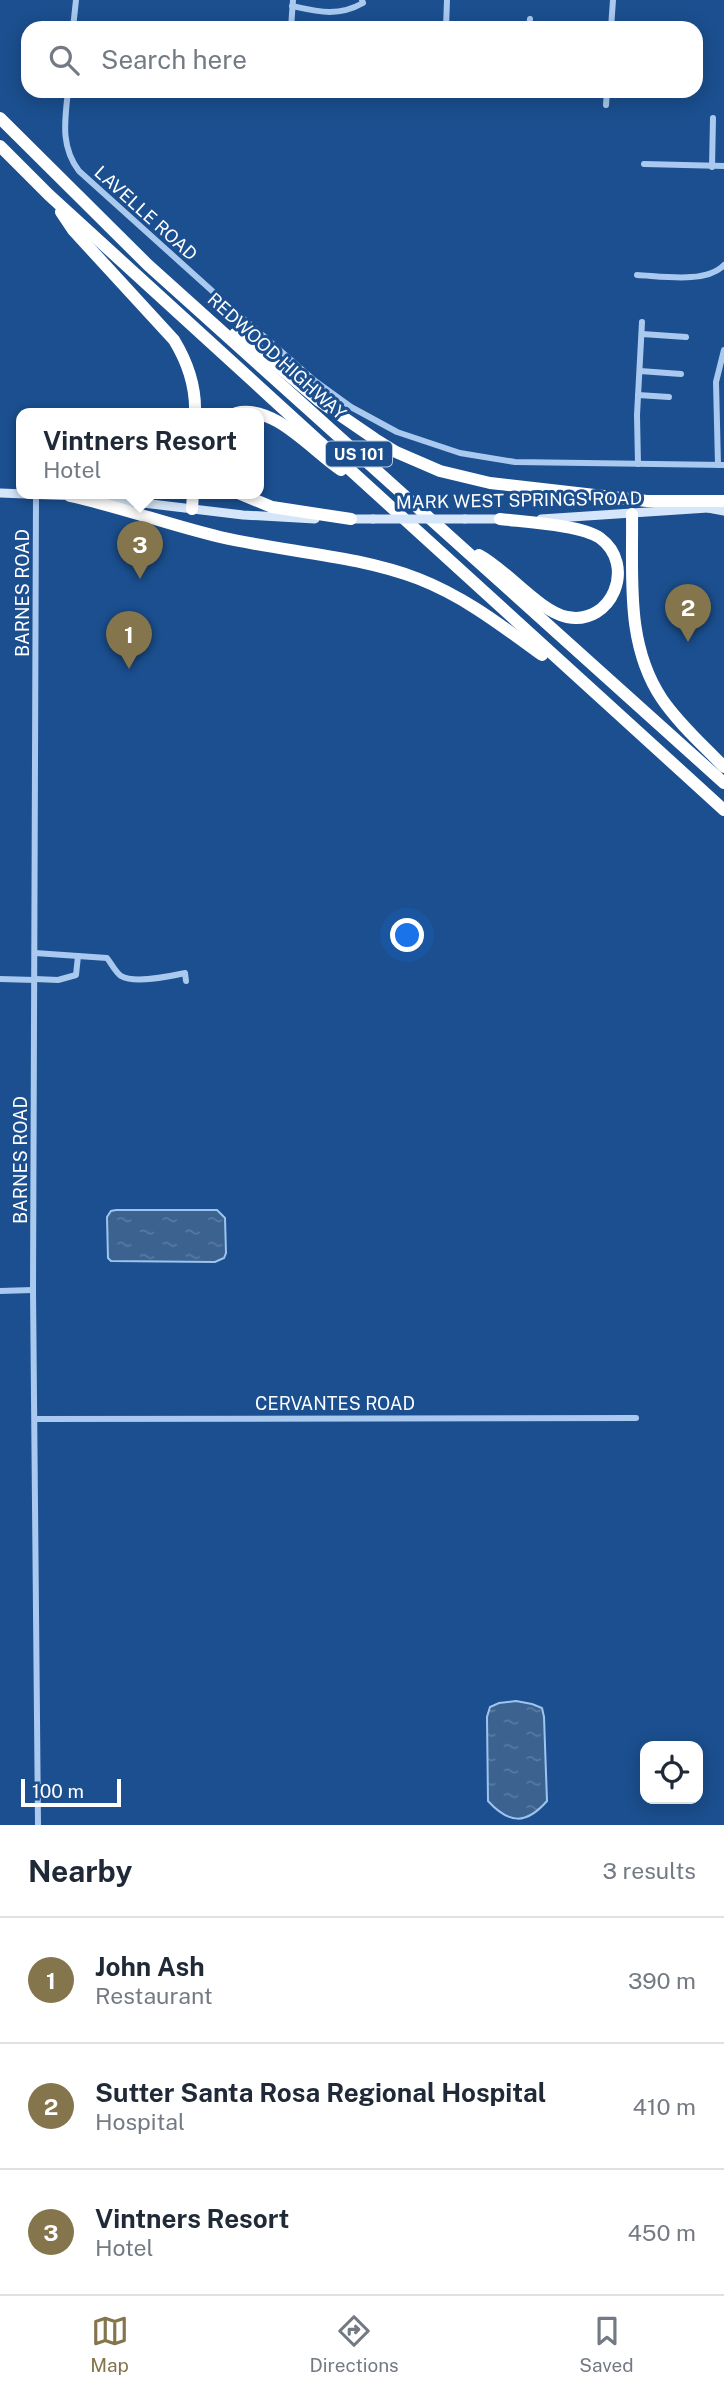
<!DOCTYPE html>
<style>
:root{--surface:#fff;--page:#f6f6f7;--text:#1f2937;--muted:#747a83;--line:#e0e1e3;--accent:#84754c}
body{margin:0;font-family:"Public Sans",sans-serif;background:var(--page);color:var(--text)}
.controls{position:absolute;right:21px;bottom:21px;display:grid;overflow:hidden;border-radius:14px;box-shadow:0 4px 18px #0003}
.controls button{width:63px;height:63px;display:grid;place-items:center;padding:0;border:0;border-bottom:2px solid var(--line);background:var(--surface);color:var(--text);font:35px sans-serif}
.scale{position:absolute;left:21px;bottom:18px;width:100px;box-sizing:border-box;padding-left:7px;border:4px solid #fff;border-top:0;font-size:19px;line-height:24px;white-space:nowrap;color:#fff;-webkit-text-stroke:5px #1b4f8f;paint-order:stroke}
.you{position:absolute;left:408px;top:936px;width:24px;height:24px;margin:-18px;border:5px solid #fff;border-radius:50%;background:#1a73e8;box-shadow:0 0 0 10px #1a73e833}
.badge{display:grid;place-items:center;width:46px;height:46px;border-radius:50%;background:var(--accent);color:#fff;font-size:23px;font-weight:700}
.pin{position:absolute;translate:-50% -58px;filter:drop-shadow(0 2px 4px #0008)}
.pin::after{content:'';position:absolute;top:37px;width:24px;height:21px;background:inherit;clip-path:polygon(0 0,100% 0,50% 100%)}
.popup{position:absolute;left:16px;top:408px;width:248px;height:91px;box-sizing:border-box;display:grid;place-content:center;border-radius:14px;background:var(--surface);filter:drop-shadow(0 2px 5px #0005);font-size:23px;white-space:nowrap;color:var(--muted)}
.popup b{font-size:26px;color:var(--text)}
.popup::after{content:'';position:absolute;left:50%;top:100%;margin-left:-14px;border:14px solid transparent;border-top-color:var(--surface)}
.list{margin:0;padding:0;list-style:none}
h2{display:flex;justify-content:space-between;align-items:center;height:91px;margin:0;padding:0 28px;font-size:30px}
h2 small{font-size:23px;font-weight:400;color:var(--muted)}
.list li{display:grid;grid-template-columns:46px 1fr auto;gap:21px;align-items:center;box-sizing:border-box;height:126px;padding:0 28px;border-top:2px solid var(--line)}
.list b{display:block;font-size:26px;white-space:nowrap}
.list p{margin:0;font-size:23px;white-space:nowrap;color:var(--muted)}
.list em{font-size:23px;font-style:normal;color:var(--muted)}
.icon{flex:none;width:38px;height:38px;fill:none;stroke:currentColor;stroke-width:2;stroke-linecap:round;stroke-linejoin:round}
.map{position:relative;flex:none;width:724px;height:1825px;overflow:hidden}
.search{position:absolute;background:var(--surface);box-shadow:0 4px 18px #0003;left:21px;right:21px;top:21px;height:77px;display:flex;align-items:center;gap:18px;box-sizing:border-box;padding:0 24px;border-radius:21px;color:var(--muted);font-size:26px}
.sheet{height:469px;background:var(--surface)}
nav{display:flex;justify-content:space-around;align-items:center;box-sizing:border-box;height:98px;border-top:2px solid var(--line);background:var(--surface);font-size:19px;color:var(--muted)}
nav a{display:grid;justify-items:center;gap:4px}
nav .on{color:var(--accent)}
.map>svg:first-child{display:block}
</style>
<div class="map">
<svg width="724" height="1825" viewBox="0 0 724 1825">
<defs>
<pattern id="water-ripples" width="26" height="14" patternUnits="userSpaceOnUse" patternTransform="scale(1.75)"><rect width="26" height="14" fill="#3c6290"/><path d="M2 4q2-2 4 0t4 0M15 11q2-2 4 0t4 0" fill="none" stroke="#597aa1"/></pattern>
</defs>
<rect width="100%" height="100%" fill="#1b4f8f"/>
<g fill="url(#water-ripples)" stroke="#9cc4f0" stroke-width="2">
<polygon points="116,1210 217,1210 225,1218 226,1253 224,1258 215,1262 111,1261 108,1258 107,1217 111,1211"/>
<path d="M516,1701l16,3 10,4 2,9 3,84c-21,24 -38,23 -59,0l-1,-84 3,-10 9,-4z"/>
</g>
<g fill="none" stroke-linecap="round" stroke-linejoin="round">
<g stroke="#a9c9ee" stroke-width="6">
<path d="M292,6c27,6 46,11 71,-3l-1,-3"/>
<polyline points="73,28 76,0"/>
<polyline points="291,28 293,0"/>
<polyline points="446,28 447,0"/>
<polyline points="529,28 530,19"/>
<polyline points="611,28 613,0"/>
<path d="M68,91c-3,29 -8,55 11,80l141,127 95,83 36,26 46,25 63,21 55,9 209,3"/>
<polyline points="267,91 442,95 523,91"/>
<polyline points="606,105 607,91"/>
<polyline points="644,164 724,166"/>
<polyline points="712,167 713,118"/>
<path d="M637,275c24,1 69,9 87,-10"/>
<polyline points="642,334 686,337"/>
<polyline points="640,371 681,374"/>
<polyline points="638,395 669,397"/>
<polyline points="638,464 637,415 642,322"/>
<polyline points="718,465 716,382 724,350"/>
<polyline points="36,495 33,1290 38,1825"/>
<path d="M35,953l72,5c4,5 9,15 14,18 14,8 50,0 64,-3l1,8"/>
<polyline points="0,979 35,980"/>
<polyline points="35,979 58,980 76,975 78,956"/>
<polyline points="0,1291 33,1290"/>
<polyline points="35,1419 636,1418"/>
</g>
<g stroke="#d6e6fa" stroke-width="9">
<polyline points="0,493 75,496"/>
<polyline points="93,497 243,515 315,519"/>
<polyline points="708,508 724,511"/>
<polyline points="347,519 373,519"/>
<polyline points="465,519 506,519"/>
<polyline points="541,519 708,508 718,503"/>
</g>
<g stroke="#fff" stroke-width="12">
<polyline points="0,118 148,265 724,783"/>
<path d="M0,146l49,49c225,205 449,411 675,615"/>
<path d="M61,212l12,18 101,110c14,23 22,46 21,73"/>
<polyline points="235,334 249,342 318,400 375,439 396,452 440,471 490,483 647,501 724,501"/>
<path d="M236,413c38,-9 75,37 105,57"/>
<polyline points="238,493 272,507 351,519"/>
<path d="M70,496c51,11 99,29 150,41 65,15 136,18 199,42 46,18 83,47 123,76"/>
<polyline points="192,509 193,493"/>
<path d="M632,514c1,63 -7,130 30,185 17,25 41,46 62,68"/>
<path d="M479,555c27,14 61,57 88,62 45,9 70,-52 33,-79 -18,-13 -76,-16 -100,-19"/>
</g>
<polyline stroke="#d6e6fa" stroke-width="9" points="373,519 465,519"/>
</g>
<g text-anchor="middle" dominant-baseline="central" stroke-width="6" stroke-linejoin="round" paint-order="stroke">
<rect fill="#1b4f8f" stroke="#bbcadd" stroke-width="2" x="326" y="441.5" width="66" height="25" rx="5"/>
<g font-size="16" font-weight="bold" fill="#fff">
<text x="359" y="454">US 101</text>
</g>
<g font-size="18" fill="#fff" stroke="#1b4f8f">
<text transform="translate(146 213) rotate(42)">LAVELLE ROAD</text>
<text transform="translate(277 356) rotate(42)">REDWOOD HIGHWAY</text>
<text transform="translate(519 500) rotate(-1)">MARK WEST SPRINGS ROAD</text>
<text transform="translate(22 593) rotate(-90)">BARNES ROAD</text>
<text transform="translate(20 1160) rotate(-90)">BARNES ROAD</text>
<text x="335" y="1403">CERVANTES ROAD</text>
</g>
</g>
</svg>
<div class="controls">
<button><svg class="icon" aria-label="locate" viewBox="0 0 24 24"><circle cx="12" cy="12" r="6"/><path d="M12 2v4M12 18v4M2 12h4M18 12h4"/></svg></button>
</div>
<div class="scale">100 m</div>
<div class="you"></div>
<div class="pin badge" style="left:129px;top:669px">1</div>
<div class="pin badge" style="left:688px;top:642px">2</div>
<div class="pin badge" style="left:140px;top:579px">3</div>
<div class="popup"><b>Vintners Resort</b>Hotel</div>
<div class="search"><svg class="icon" aria-label="search" viewBox="0 0 24 24"><circle cx="10" cy="10" r="6"/><path d="M15 15l6 6"/></svg>Search here</div>
</div>
<section class="sheet">
<h2>Nearby<small>3 results</small></h2>
<ul class="list">
<li><span class="badge">1</span><div><b>John Ash</b><p>Restaurant</p></div><em>390 m</em></li>
<li><span class="badge">2</span><div><b>Sutter Santa Rosa Regional Hospital</b><p>Hospital</p></div><em>410 m</em></li>
<li><span class="badge">3</span><div><b>Vintners Resort</b><p>Hotel</p></div><em>450 m</em></li>
</ul>
</section>
<nav>
<a class="on"><svg class="icon" aria-label="map" viewBox="0 0 24 24"><path d="M3 6l6-2 6 2 6-2v14l-6 2-6-2-6 2zM9 4v14M15 6v14"/></svg>Map</a>
<a><svg class="icon" aria-label="directions" viewBox="0 0 24 24"><path d="M12 3l9 9-9 9-9-9zM9 14v-3h6M13 9l2 2-2 2"/></svg>Directions</a>
<a><svg class="icon" aria-label="saved" viewBox="0 0 24 24"><path d="M7 4h10v16l-5-4-5 4z"/></svg>Saved</a>
</nav>
